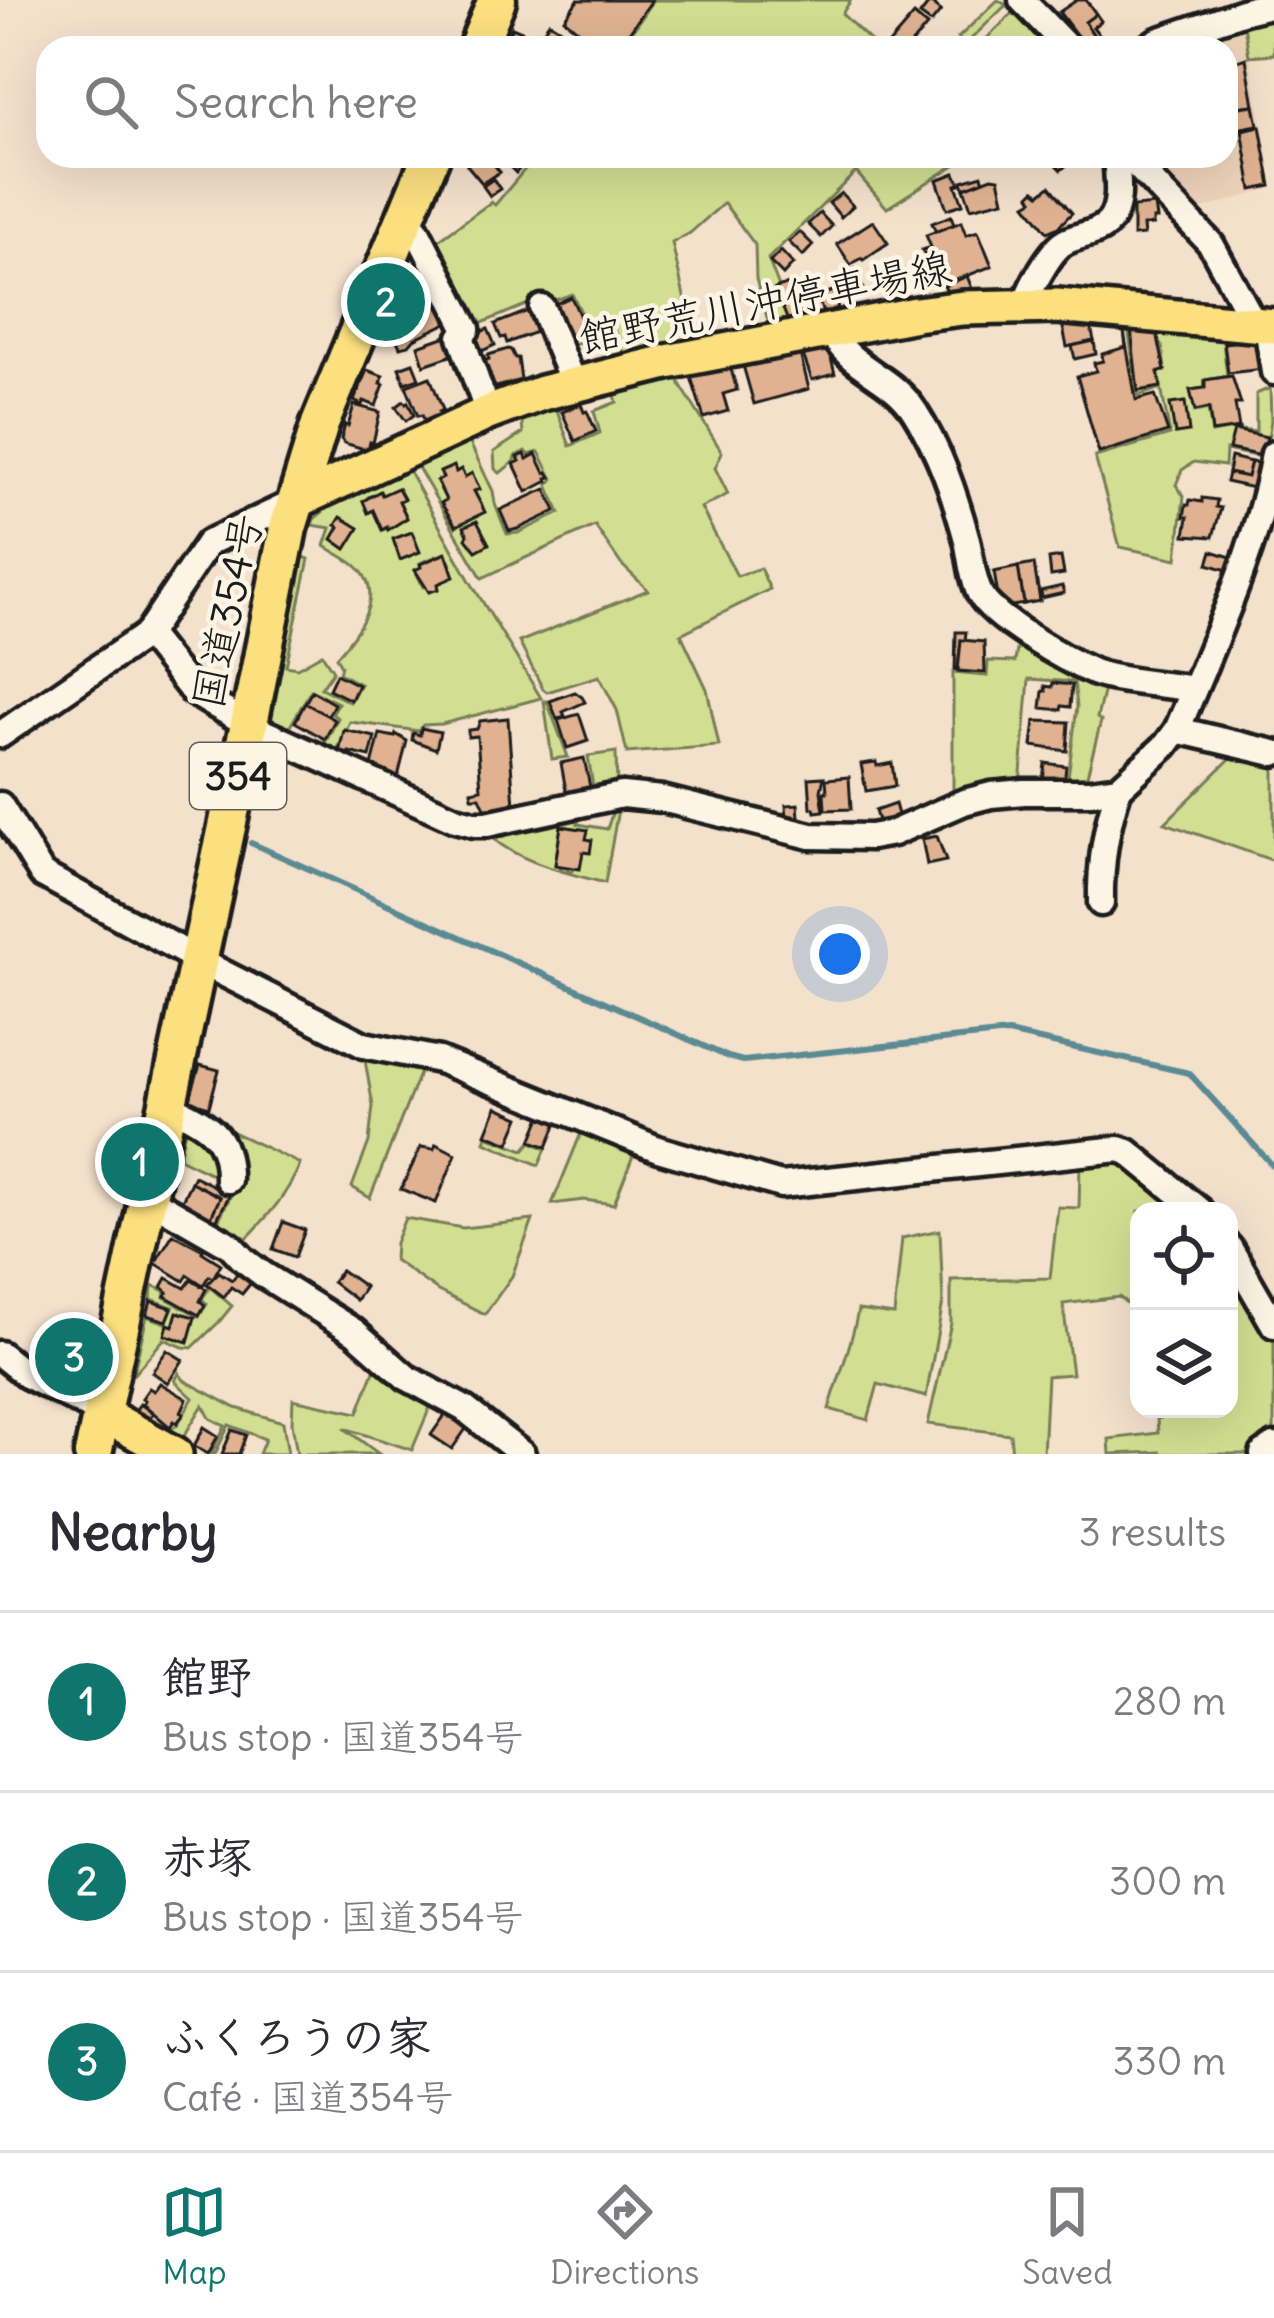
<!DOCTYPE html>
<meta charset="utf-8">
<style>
:root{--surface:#fff;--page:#f2f2f3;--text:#2b2b33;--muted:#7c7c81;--line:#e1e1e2;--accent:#0f766e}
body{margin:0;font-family:Delius,"Klee One",sans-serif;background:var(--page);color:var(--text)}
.controls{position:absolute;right:36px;bottom:36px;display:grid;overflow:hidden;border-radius:24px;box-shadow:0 12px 48px #0002}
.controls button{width:108px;height:108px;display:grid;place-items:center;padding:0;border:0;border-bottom:3px solid var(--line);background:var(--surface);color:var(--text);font:60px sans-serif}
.you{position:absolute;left:840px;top:954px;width:42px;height:42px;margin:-30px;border:9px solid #fff;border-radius:50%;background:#1a73e8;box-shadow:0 0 0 18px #1a73e833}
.badge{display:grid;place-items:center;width:78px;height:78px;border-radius:50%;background:var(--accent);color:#fff;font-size:39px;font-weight:700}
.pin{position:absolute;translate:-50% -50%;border:6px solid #fff;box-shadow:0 3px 12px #0006}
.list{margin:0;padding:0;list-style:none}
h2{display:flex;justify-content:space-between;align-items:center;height:156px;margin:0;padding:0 48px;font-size:51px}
h2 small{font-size:39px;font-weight:400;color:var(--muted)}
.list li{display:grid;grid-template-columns:78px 1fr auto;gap:36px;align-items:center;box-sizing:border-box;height:180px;padding:0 48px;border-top:3px solid var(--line)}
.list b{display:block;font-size:45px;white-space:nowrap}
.list p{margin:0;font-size:39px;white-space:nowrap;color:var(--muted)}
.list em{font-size:39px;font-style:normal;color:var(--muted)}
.icon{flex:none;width:66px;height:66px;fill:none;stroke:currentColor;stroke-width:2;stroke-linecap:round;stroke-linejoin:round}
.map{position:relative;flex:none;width:1274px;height:1454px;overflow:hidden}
.search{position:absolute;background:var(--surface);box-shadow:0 12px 48px #0002;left:36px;right:36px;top:36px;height:132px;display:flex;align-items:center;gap:30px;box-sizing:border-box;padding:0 42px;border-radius:36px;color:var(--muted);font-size:45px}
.sheet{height:696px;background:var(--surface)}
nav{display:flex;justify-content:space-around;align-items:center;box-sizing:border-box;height:168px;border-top:3px solid var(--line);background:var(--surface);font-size:33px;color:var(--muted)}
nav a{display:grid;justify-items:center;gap:6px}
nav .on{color:var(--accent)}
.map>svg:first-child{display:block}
</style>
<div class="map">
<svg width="1274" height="1454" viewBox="0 0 1274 1454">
<rect width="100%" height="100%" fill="#f4e1cc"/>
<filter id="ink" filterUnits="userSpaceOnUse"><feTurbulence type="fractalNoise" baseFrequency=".00833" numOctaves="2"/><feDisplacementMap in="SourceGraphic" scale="24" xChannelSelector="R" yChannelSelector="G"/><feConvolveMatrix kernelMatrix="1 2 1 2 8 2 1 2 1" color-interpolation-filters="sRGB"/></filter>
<g filter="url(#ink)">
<polygon fill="#eed3ba" points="1243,18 1273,188 1195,211 1137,156 1226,156 1226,48 1161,48"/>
<g fill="#d2df92" stroke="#777e57" stroke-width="3" fill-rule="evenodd">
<polygon points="654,0 851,0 842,14 878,48 628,48 623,45"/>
<polygon points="998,0 1006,5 965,45 958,38"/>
<polygon points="1018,8 1059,48 977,48"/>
<polygon points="1274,11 1274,54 1249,56 1243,18"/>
<polygon points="536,156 969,156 887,208 856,172 768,259 792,321 769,324 756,279 755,245 724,203 690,233 672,243 694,341 624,353 614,330 567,347 565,343 584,333 581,323 585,320 572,294 541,305 538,300 475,326 437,241 491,202 495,205"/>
<path d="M1127,320l95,13 5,43 -22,4v8l-15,2 5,22 13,-3 4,24 21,-4 23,3v-38l14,-6 1,32 -6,38 -39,-8 -1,16 -31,-4 -12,8 -6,15 8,11 -7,63 -57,-12 -25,-90 75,-22 -9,-47 -23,8zM1131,329l31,17 3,24 -7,2 3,15 -23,4z"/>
<path d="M676,370l4,14 42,68 -7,16 13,26 -27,14 36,68 23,-8 10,21 -89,45 26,55 12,57 -92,7 -10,-43 -18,-34 -52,16 -4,-3 -24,-47 129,-52 -27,-26 -26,-38 -113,52 -66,-114 3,-7 47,-22 27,56 2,13 12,30 11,-1 42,-20 -12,-28 5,-6 -14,-27 -10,3 -3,-4 -10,5 -1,5 -15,12 -5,-4 -1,-17 29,-19 -2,-21 33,-10 16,44 30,-13 -6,-22 23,-9 -5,-17zM453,466l3,6 5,-3 4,8 7,-3 7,14 -5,3 10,21 -28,14 -15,-23 5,-3 -9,-18 6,-4 -2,-6z"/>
<path d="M405,464l65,117 71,117 -99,26 -19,1 -4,6 -69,-9 -16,35 -67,-32 34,-169 8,3 -23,107 11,2 25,-14 11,17 -12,17 29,14 10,-18 -21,-11 2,-7 -5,-9c17,-19 45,-53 29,-80 -8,-15 -27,-22 -40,-31l6,-18 -19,-3 2,-6 33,-27zM398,488l5,11 -4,2 8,17 -18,11h-7l-9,-19 -4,2 -1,-15 11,-5 3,3zM445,553l6,12 -13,19v5l-9,3 -3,-6 -3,1 -8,-17 6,-3 -1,-4zM311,690l27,13 -6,11 6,4 -13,25 -36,-15z"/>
<polygon points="1019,636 1106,680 1097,718 1101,721 1085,783 1067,785 1077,706 1074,682 1029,679 1020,785 953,798 953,673 987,676 988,661 1015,662"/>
<polygon points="544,701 547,701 568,757 552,759"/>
<polygon points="1240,749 1274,762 1274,861 1165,823"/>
<polygon points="616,752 617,788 594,793 588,756"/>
<path d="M616,802l3,2 -14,79c-41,-11 -92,-21 -122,-54l98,-18 -3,13 29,5zM561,826l26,4 -1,9 4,13h-7l-11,19 -12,-1v-4l-5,-2z"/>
<polygon points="363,1049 423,1064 370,1198 352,1187 369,1142 373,1106"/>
<polygon points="187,1121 207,1132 222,1179 179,1158"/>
<path d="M216,1124l84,40c-12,30 -31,51 -53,74l-30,-15 20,-40z"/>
<polygon points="584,1126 636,1148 614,1204 584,1200 552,1204"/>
<polygon points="487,1136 524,1150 531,1142 546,1149 539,1165 485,1142"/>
<polygon points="1094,1158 1125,1163 1183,1211 1139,1211 1139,1295 1128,1304 1119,1297 1063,1304 1072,1374 1047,1376 1043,1454 1012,1454 1010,1434 928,1424 951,1323 951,1280 1050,1278 1058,1207 1079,1208 1080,1163"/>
<polygon points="405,1218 463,1228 533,1220 512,1276 485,1314 438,1291 394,1260 395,1243"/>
<path d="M940,1230l3,72 -17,95 -48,-13 -10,36 -39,-11c10,-34 23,-64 29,-99l36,5 8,-77z"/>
<polygon points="1239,1278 1274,1338 1274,1436 1250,1454 1161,1454 1160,1452 1110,1454 1109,1439 1158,1433 1157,1419 1190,1409 1229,1409 1229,1283"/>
<polygon points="152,1285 166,1292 164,1297 199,1316 207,1304 202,1299 210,1287 232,1306 219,1322 192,1348 183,1347 164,1339 133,1375 147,1316 166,1323 173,1307 151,1299"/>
<polygon points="378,1360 433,1400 412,1450 344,1428 379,1454 297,1454 292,1423 293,1399 358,1413"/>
<polygon points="179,1373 184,1380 236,1408 283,1422 288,1454 259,1454 265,1439 229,1425 215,1454 211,1454 225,1426 210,1418 203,1405 178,1446 149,1427 153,1419 171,1429 177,1425 193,1398 175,1381"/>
</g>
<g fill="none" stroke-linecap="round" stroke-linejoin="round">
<polyline stroke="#5a8a92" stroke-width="6" points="251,843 728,1057 743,1061 1008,1033 1189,1073 1274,1167"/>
</g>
<g fill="#e0b291" stroke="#1c1c1c" stroke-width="3">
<polygon points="578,0 652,0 618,48 591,48 594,44 564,19"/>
<polygon points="1077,0 1086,0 1096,14 1085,22 1097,40 1086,48 1059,12"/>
<polygon points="930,2 941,11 931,23 920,15"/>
<polygon points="1096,14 1101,21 1093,27 1104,41 1095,48 1086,48 1097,40 1085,22"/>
<polygon points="914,15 927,26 908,48 893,48 889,44"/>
<polygon points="549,22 560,29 553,40 542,33"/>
<polygon points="512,27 529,34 523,48 502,47"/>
<polygon points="564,32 581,43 582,48 555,46"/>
<polygon points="1246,58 1254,105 1226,108 1226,65"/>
<polygon points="1254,105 1258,125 1226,131 1226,109"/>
<polygon points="1260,126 1271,186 1252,190 1242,130"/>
<polygon points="467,156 496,156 491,161 500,172 482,183 467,165 471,161"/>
<polygon points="506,156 530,156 516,173 503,160"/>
<polygon points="1077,156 1061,170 1048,157 1049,156"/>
<polygon points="955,173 960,184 956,185 963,204 947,209 937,180"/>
<polygon points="982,175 984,181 964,188 962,181"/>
<polygon points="992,177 999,178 1004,200 971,208 964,188"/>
<polygon points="493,179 500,189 490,196 483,186"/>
<polygon points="1050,186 1072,213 1058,227 1047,232 1026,204 1033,200 1030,195 1035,190 1040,194"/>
<polygon points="841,193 853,206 841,217 829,203"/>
<polygon points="1155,205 1157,219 1153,219 1153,225 1143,226 1144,235 1133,236 1133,207"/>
<polygon points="820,213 832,226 821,237 808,224"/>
<polygon points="951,216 954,224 936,232 932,223"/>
<polygon points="873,221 888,243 863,260 861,258 851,265 837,244"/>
<polygon points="961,222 966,235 978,231 992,266 946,284 926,235"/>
<polygon points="800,232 813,245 803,256 789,242"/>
<polygon points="928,248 942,280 937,282 922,250"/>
<polygon points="781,251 793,264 783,275 770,262"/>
<polygon points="897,264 902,278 888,283 883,268"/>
<polygon points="855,269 865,293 848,298 839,276"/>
<polygon points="967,276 973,291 948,293 944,286"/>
<polygon points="791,283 803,315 788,321 775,289"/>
<polygon points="796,285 806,311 802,312 792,286"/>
<polygon points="833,291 838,308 823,313 817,296"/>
<polygon points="571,297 582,321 578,323 583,333 569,339 564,328 562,329 553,305"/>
<polygon points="442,301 451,321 414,339 409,345 400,347 390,326 396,323 394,318 409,311 412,315"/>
<polygon points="528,311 536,332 507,343 505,337 501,338 495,324"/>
<polygon points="1071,321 1073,325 1090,322 1094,341 1067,347 1062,323"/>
<polygon points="1156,328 1165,371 1158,372 1161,387 1138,391 1131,329"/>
<polygon points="488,329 495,345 482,351 475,334"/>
<polygon points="1124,332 1136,400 1155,395 1168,432 1099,453 1077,376 1096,371 1094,363 1103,361 1102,354 1126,347"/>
<polygon points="452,334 459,353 424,365 418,346"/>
<polygon points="1261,339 1264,369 1228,373 1224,343"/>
<polygon points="1094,341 1096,354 1075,359 1072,346"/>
<polygon points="828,347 835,374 812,380 801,349"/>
<polygon points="508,349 511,350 515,358 518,358 521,380 493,388 484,361 489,359 488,355"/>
<polygon points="799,350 809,389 754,404 742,362"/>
<polygon points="413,363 419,378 405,383 399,368"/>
<polygon points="729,363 737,390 723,394 728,411 704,418 690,374"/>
<polygon points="367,370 383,376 381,383 384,384 376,406 364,401 362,405 354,401"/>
<polygon points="1232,376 1241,404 1235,404 1239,428 1212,432 1209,408 1195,411 1190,390 1205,388 1205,380"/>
<polygon points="430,377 443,410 439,412 442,418 426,424 422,415 418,416 406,386"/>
<polygon points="404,401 406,404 408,402 414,415 406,421 396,407"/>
<polygon points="1185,402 1189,432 1175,434 1170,404"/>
<polygon points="581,404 584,412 587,411 596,431 575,441 562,412"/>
<polygon points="354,405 380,412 373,443 370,442 368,450 344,443 341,439 345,425 348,426"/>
<polygon points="1234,430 1267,437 1262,456 1229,449"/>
<polygon points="525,454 527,459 536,454 545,473 548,472 551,477 547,478 548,481 527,492 514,464 520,461 518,457"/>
<polygon points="1231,457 1251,462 1247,477 1228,473"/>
<polygon points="1251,462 1263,464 1258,489 1226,482 1228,473 1247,477"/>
<polygon points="454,466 456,472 461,469 465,477 472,473 480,489 474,491 485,512 456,526 441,503 446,500 437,481 443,478 440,472"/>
<polygon points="398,488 404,499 399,501 407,518 388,530 387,527 382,530 373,510 368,513 363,501 380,491 382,495"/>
<polygon points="546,489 556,511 518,529 509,531 500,510"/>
<polygon points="1202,498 1217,500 1216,507 1221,508 1213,537 1185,535 1188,517 1184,517 1186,505 1189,505 1190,500 1202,502"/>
<polygon points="341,517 359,528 346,549 332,539 339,527 336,525"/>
<polygon points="477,521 489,544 476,551 466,538 468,535 464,527"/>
<polygon points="412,532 420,552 400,560 393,539"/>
<polygon points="1212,551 1234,558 1230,571 1208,564"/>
<polygon points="446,553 454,577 438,584 439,589 429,592 415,570 421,567 420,564"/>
<polygon points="1061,557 1064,574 1051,576 1049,559"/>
<polygon points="1034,564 1040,601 1024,604 1018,567"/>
<polygon points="1018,567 1024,604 1000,608 994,572"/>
<polygon points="1062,586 1064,593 1042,598 1041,591"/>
<polygon points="956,632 966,632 965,641 961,640 958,669 955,670"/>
<polygon points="961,640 984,642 985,673 958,671"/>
<polygon points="336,674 358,685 351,700 329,689"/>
<polygon points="1053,683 1072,685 1070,707 1062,706 1061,710 1041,708 1043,691 1046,691 1045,686 1052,687"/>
<polygon points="312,691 334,704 328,716 305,703"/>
<polygon points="575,692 582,697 585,702 563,712 565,716 557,719 550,701"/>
<polygon points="305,703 335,720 325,739 295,722"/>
<polygon points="579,714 588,741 567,748 558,720"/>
<polygon points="508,718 514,806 485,808 480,797 472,797 471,791 481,789 477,736 468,737 468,730 477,729 480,721"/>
<polygon points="1035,721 1069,722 1067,751 1032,746"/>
<polygon points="421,728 440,732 436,749 412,740 413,733 420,735"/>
<polygon points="344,730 375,737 370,757 349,752 347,756 339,753"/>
<polygon points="380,734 395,737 396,734 407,741 398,777 371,770"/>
<polygon points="584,758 591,792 567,796 561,763"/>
<polygon points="876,762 877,766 892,763 895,786 866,791 861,764"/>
<polygon points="1045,763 1066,766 1064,784 1043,781"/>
<polygon points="824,777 821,791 824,811 815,812 814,808 811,808 809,778"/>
<polygon points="849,777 851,809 825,810 824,792 827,792 826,779"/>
<polygon points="798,804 799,817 787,818 786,805"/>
<polygon points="895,804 899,818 879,824 875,811"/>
<polygon points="561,826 588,830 586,839 592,840 590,853 583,852 580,869 555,865"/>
<polygon points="937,836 946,861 927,865 922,839"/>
<polygon points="200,1065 219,1070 209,1107 189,1101"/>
<polygon points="497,1107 520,1117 509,1143 486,1134"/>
<polygon points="541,1117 557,1123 547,1147 531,1141"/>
<polygon points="436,1144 456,1154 436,1203 401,1189 421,1147 434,1149"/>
<polygon points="194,1176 230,1194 216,1221 210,1219 220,1197 191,1182"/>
<polygon points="191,1182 220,1197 210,1219 180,1204"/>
<polygon points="283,1222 305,1230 295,1257 273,1249"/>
<polygon points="173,1234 203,1250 202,1252 221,1264 213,1278 209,1276 203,1285 188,1275 184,1281 155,1263"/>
<polygon points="241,1269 255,1278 242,1294 231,1287 224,1297 207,1284 219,1272 232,1280"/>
<polygon points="341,1270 365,1287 356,1300 332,1282"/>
<polygon points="167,1278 185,1288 191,1280 206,1289 200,1301 205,1305 199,1315 165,1296 168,1292 162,1287"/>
<polygon points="151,1301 172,1308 167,1321 147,1315"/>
<polygon points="177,1312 195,1317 188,1342 165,1335 168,1324 173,1326"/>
<polygon points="167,1350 183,1360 168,1383 152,1372"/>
<polygon points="160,1383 187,1399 181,1412 184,1414 177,1423 174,1421 170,1427 143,1404 145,1400 142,1398 149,1388 154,1391"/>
<polygon points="140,1404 153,1413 146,1423 133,1413"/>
<polygon points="445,1407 470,1423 452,1449 431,1435 445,1415 441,1412"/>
<polygon points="204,1427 218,1436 208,1454 194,1446"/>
<polygon points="232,1430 246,1435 239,1454 222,1454"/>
</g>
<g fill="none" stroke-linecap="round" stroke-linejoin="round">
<defs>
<g id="minor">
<polyline points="1022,0 1068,48"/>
<polyline points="1147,48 1157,41 1245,11 1274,4"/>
<polyline points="1128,156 1211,244 1255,325"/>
<polyline points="403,223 416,229 467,329 461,337 488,413"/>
<path d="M1025,306c3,-15 26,-57 40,-64 14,-8 33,-7 44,-20 14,-17 8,-46 7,-66"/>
<polyline points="542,308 573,383"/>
<polyline points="1267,325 1274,372"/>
<path d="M830,330c20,40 61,44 85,82 25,39 40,84 52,128 4,18 5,38 13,54 13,25 86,66 113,78 25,10 73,12 101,17"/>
<polyline points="147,634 208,543 295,502"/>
<polyline points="1177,730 1274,753"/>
<path d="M0,735l147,-101 46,58 18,11 52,29 192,87 19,5h13l135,-29 40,4 149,37 60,1 22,-4 71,-31 27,-7 33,-3h66l29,-4 47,-43 11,-15c35,-84 82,-187 97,-276"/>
<polyline points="0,805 42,874 217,970 364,1045 439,1060 658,1149 781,1185 1119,1149 1128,1152 1200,1211"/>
<path d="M1101,903c-1,-41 5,-77 18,-115"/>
<path d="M167,1105c39,18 62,28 61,75"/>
<polyline points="148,1198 230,1245 244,1260 264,1275 355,1332 406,1377 465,1409 522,1454"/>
<polyline points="1229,1247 1274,1325"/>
<polyline points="0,1354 28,1376 101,1413"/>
<polyline points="1263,1454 1274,1446"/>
</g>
<g id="major">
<polyline points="295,502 488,413 542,393 667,362 916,314 963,308 1057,306 1274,326"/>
<polyline points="101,1413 175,1454"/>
</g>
<g id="highway">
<polyline points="477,48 497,0"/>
<polyline points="93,1454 249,724 288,528 320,424 431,156"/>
</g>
</defs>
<use href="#minor" stroke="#1c1c1c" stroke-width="33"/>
<use href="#major" stroke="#1c1c1c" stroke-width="42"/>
<use href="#highway" stroke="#1c1c1c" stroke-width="45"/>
<use href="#minor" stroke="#fcf5e5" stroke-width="24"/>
<use href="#major" stroke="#fce080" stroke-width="33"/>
<use href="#highway" stroke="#fce080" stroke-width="36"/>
</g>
</g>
<g text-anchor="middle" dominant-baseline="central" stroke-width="9" stroke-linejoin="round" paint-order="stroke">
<rect fill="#fcf5e5" stroke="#5f5d58" stroke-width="3" x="190" y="743" width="96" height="66" rx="9"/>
<g font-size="39" font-weight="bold" fill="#1c1c1c">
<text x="238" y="776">354</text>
</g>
<g font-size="42" fill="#1c1c1c" stroke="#fcf5e5">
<text transform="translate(765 302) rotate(-11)">館野荒川沖停車場線</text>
<text transform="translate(227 611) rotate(-78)">国道354号</text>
</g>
</g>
</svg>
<div class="controls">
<button><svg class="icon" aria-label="locate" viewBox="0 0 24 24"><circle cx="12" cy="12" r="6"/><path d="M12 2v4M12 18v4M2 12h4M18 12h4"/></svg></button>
<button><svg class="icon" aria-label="layers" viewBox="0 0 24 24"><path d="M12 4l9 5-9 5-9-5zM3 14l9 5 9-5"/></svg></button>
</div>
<div class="you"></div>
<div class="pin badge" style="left:140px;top:1162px">1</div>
<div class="pin badge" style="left:386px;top:302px">2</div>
<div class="pin badge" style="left:74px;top:1357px">3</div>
<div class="search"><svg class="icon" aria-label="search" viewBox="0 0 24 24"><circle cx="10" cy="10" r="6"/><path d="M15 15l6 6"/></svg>Search here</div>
</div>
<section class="sheet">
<h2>Nearby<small>3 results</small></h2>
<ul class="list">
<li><span class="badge">1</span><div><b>館野</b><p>Bus stop · 国道354号</p></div><em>280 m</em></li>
<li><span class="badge">2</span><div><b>赤塚</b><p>Bus stop · 国道354号</p></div><em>300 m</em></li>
<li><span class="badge">3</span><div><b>ふくろうの家</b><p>Café · 国道354号</p></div><em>330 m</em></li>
</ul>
</section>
<nav>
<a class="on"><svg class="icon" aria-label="map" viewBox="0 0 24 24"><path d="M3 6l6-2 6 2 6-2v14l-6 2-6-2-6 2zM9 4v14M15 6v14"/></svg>Map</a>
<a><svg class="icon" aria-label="directions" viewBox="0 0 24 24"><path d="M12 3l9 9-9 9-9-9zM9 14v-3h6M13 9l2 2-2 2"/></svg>Directions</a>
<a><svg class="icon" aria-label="saved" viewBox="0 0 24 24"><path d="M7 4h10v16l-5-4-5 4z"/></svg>Saved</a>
</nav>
